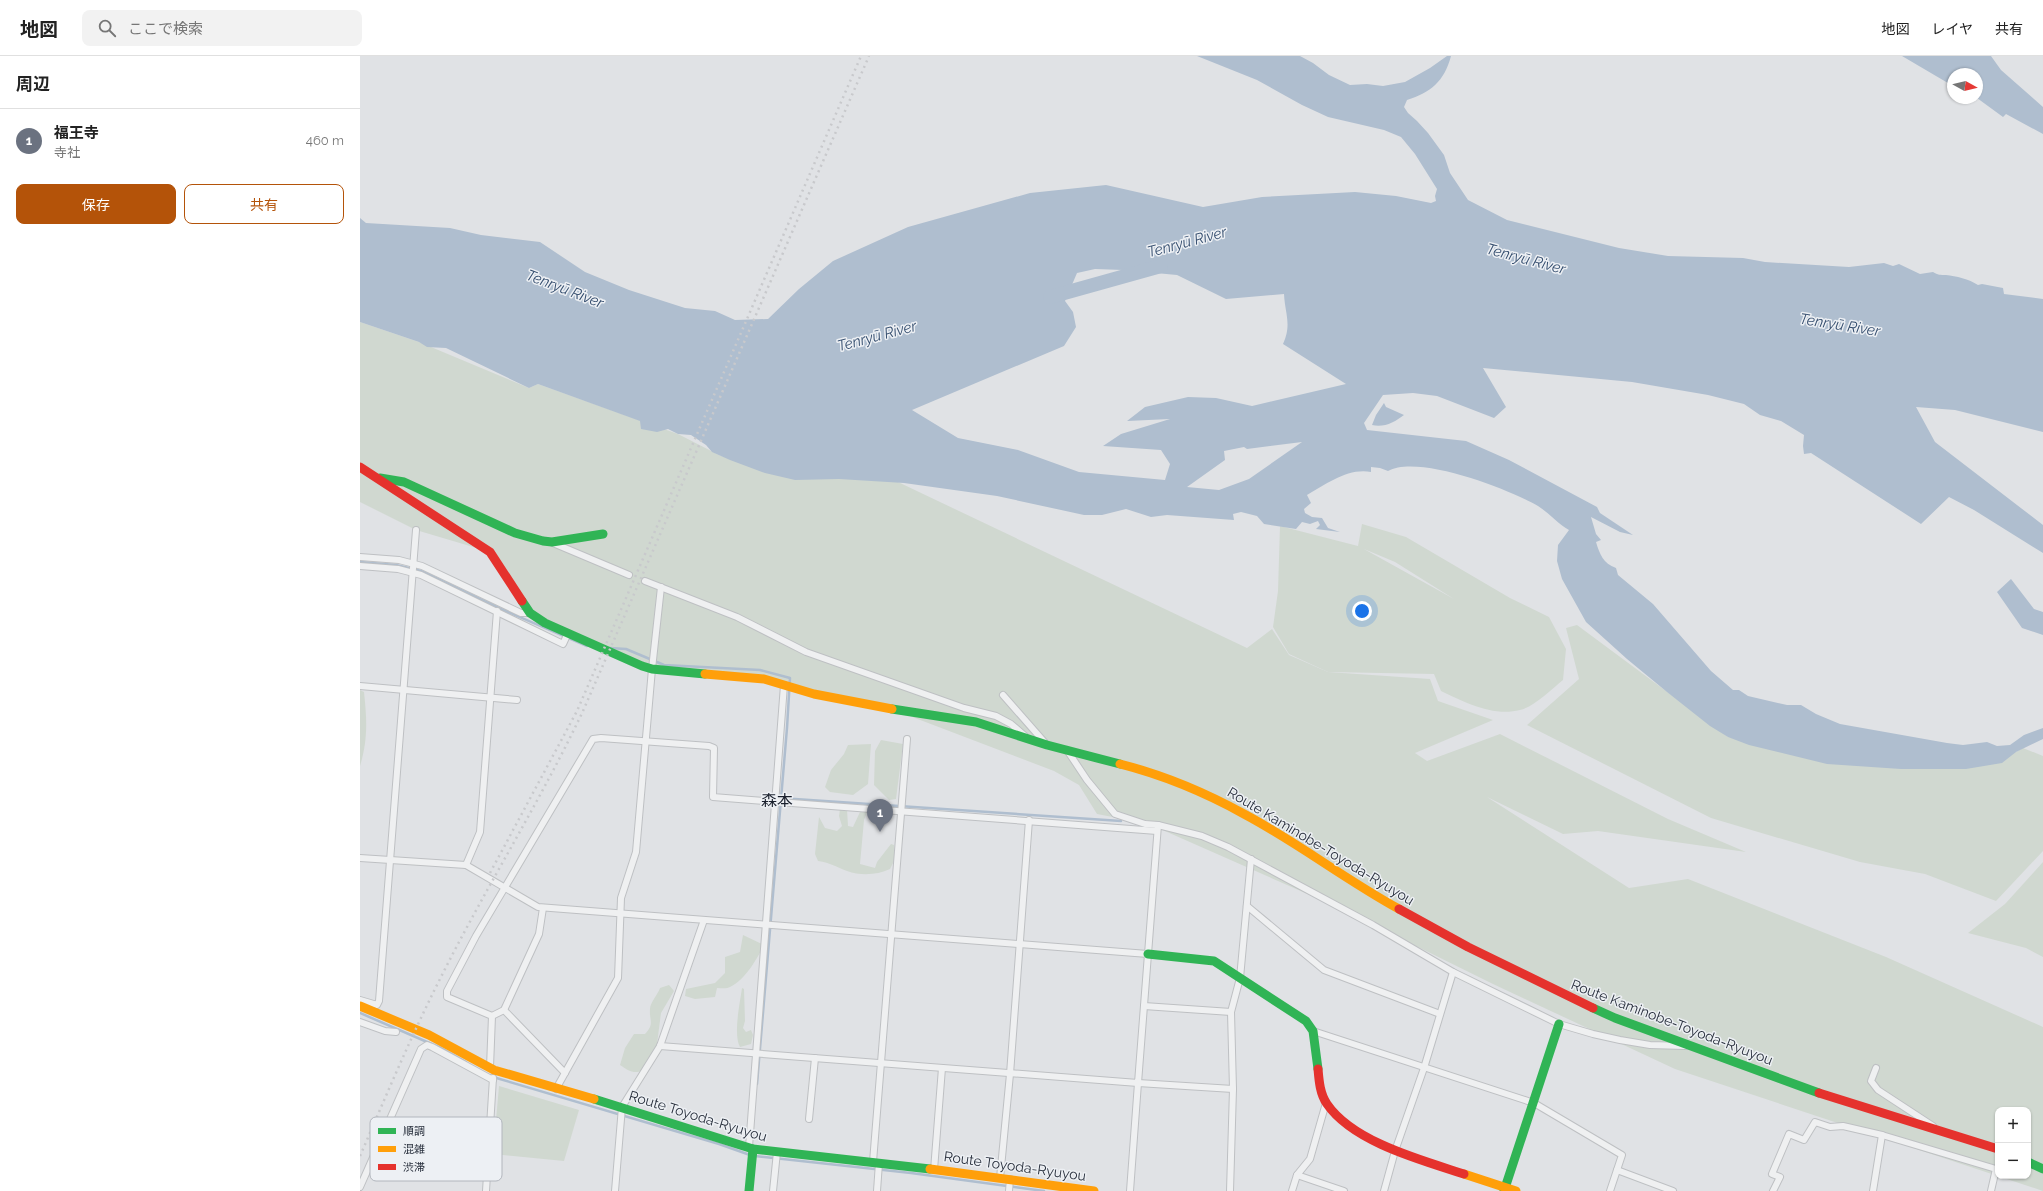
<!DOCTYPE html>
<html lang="ja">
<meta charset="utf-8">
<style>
:root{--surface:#fff;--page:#f2f2f2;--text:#222;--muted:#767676;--line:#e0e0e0;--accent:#b45309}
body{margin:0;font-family:Raleway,"Noto Sans JP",sans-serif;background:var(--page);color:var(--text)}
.controls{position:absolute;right:12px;bottom:12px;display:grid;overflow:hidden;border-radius:8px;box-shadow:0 1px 3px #0004}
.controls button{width:36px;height:36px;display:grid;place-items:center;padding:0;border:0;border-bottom:1px solid var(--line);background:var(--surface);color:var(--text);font:20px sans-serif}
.compass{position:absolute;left:1587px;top:12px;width:36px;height:36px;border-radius:50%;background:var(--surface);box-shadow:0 1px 3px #0004;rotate:98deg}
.you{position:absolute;left:1002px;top:555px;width:14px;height:14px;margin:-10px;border:3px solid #fff;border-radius:50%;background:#1a73e8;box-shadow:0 0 0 6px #1a73e833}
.badge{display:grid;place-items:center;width:26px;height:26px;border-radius:50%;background:var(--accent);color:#fff;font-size:13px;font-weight:700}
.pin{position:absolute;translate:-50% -33px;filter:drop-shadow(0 1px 2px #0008)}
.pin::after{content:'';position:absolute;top:21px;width:14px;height:12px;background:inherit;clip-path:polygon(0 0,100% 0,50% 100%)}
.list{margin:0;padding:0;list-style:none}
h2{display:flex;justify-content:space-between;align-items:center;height:52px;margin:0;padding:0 16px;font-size:17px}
h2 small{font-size:13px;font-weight:400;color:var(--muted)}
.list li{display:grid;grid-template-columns:26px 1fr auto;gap:12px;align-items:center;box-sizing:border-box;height:64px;padding:0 16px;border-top:1px solid var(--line)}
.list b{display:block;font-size:15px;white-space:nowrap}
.list p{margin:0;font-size:13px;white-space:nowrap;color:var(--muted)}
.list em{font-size:13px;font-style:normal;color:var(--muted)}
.actions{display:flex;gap:8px;padding:12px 16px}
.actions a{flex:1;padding:9px 0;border:1px solid var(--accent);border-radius:8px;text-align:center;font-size:14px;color:var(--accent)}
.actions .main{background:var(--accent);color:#fff}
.icon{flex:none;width:22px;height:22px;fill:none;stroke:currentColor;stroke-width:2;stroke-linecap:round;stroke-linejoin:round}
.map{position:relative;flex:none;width:1683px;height:1135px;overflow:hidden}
header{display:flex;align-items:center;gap:24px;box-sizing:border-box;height:56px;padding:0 20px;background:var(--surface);border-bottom:1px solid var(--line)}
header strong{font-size:19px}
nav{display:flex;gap:22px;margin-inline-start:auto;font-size:14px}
.search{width:280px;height:36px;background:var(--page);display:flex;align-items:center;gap:10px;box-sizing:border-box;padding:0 14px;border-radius:8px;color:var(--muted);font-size:15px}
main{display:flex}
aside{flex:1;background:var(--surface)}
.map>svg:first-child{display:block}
</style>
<header>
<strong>地図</strong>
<div class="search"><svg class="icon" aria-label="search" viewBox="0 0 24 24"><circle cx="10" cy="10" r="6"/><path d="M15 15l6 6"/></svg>ここで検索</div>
<nav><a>地図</a><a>レイヤ</a><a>共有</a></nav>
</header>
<main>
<aside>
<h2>周辺<small></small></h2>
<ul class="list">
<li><span class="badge" style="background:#6b7280">1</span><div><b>福王寺</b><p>寺社</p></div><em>460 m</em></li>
</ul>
<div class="actions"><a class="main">保存</a><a>共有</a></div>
</aside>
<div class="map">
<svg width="1683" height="1135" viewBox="0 0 1683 1135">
<rect width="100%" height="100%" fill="#e0e2e5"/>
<g fill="#d0d8d0" fill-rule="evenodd">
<path d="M0,266l59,20 110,46 9,-4 140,50 43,22 177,26 349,166 25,-19 17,26 39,17 102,7 8,22 55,19 -78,33 12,8 73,-27 168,85 78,33 -148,-21 -35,3 -76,-37 142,91 59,-9 198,78 157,70v164l-368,-122 -182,-85 -156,-77 -188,-83 -52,-10 -18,-29 -25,-14 -160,-61 -138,-32 -122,-15 -70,-32 -37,-22 -37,-57 -74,-22 -56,-28zM1638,1054h30v66h-30z"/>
<path d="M1002,468l44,13 104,61 39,19 17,32 -3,31c-11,9 -29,27 -43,30 -27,7 -56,-8 -79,-19l-7,-17 -106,-2 -39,-18 -16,-27 5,-36 2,-65 78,20zM1004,493l31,13 59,37z"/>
<polygon points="1217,569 1368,681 1656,696 1663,692 1683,700 1683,795 1636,845 1565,818 1500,806 1351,762 1167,669 1219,623 1206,572"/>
<path d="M0,634l4,2c3,28 4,47 -4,74z"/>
<polygon points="521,684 543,688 536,743 529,744 514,729 515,695"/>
<polygon points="511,688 508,728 493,739 470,736 465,731 471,714 484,698 488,689"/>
<path d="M480,753h7l1,17 5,1 7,-15h7l-3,8 -4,44 15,4 2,-6 14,-18 3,1v16l-4,8c-13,6 -29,7 -43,2 -11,-4 -16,-8 -29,-10l-3,-7 4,-37 6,11 12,3 5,-5 -3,-10z"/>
<polygon points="1683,806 1683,901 1666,892 1608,877 1645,848"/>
<path d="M383,879l21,10c-7,14 -19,35 -34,42 -3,2 -9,1 -13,1l-2,9 -20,2 -10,-3 1,-7 29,-6 10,-10v-16l15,-5z"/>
<path d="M309,929l5,6 -13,22 -4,31 -12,26c-11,4 -15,2 -25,-5l5,-17 9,-14h11c10,-11 4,-13 5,-25 0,-6 8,-15 10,-21z"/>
<path d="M382,932l2,1 1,32 -2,7 3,4 5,-2 2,5 -2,9 -11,3c-7,-13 0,-44 2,-59z"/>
<polygon points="139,1030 219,1054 204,1105 133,1098"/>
</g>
<g fill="#afbecf" fill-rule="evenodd">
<path d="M837,0h103l13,7 16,12 21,10 17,-1 16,2 22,-4 25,-14 17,-12h4c-7,26 -20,36 -44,44l-3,7 4,6 9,8 11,12 16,22 6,18 18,27 39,20 112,28 49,8 75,2 22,4 84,5 35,-4 9,3 6,-2 21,10 13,-2c5,3 7,3 13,3 10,1 23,4 32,10l4,-1 21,4 1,6 39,5v133l-88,-22 -39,-3 19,35 108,83v28l-69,-43 -25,-13 -28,27 -110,-71 -7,1 -1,-8 1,-11 -23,-14 -21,-6 -16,-11 -36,-9 -76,-13 -149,-14 23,39 -12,11 -57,-22 -24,-3 -30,2 -19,28 3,7 99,11 43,19 88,47 3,6 33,22 -13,-3 -29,-15 5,17 5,6 -5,2c4,13 7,21 20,26l2,7 35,29 58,67 22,19h6l9,6 39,9h14l15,9 24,10 107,19 16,2 24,-3 10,4 13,-1 14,-10 19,-7v11l-27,13 -14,11 -36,6h-65l-74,-5 -78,-19 -21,-8 -18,-11 -43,-34 -40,-33 -41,-37 -24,-43 -5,-18 1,-16 11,-15c-11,-6 -20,-17 -31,-24 -29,-17 -120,-52 -150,-35l-8,-3 -9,-1v5c-24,-4 -44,12 -64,23l4,8 -7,6 1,4 7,4 10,1 6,10 12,4 -24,-3 4,-4 -2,-4 -8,3 -8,-2 -6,7 -32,-5 -7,-8 -16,-4 -8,2 1,6 -67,-5 -16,2 -25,-8 -24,6h-18l-87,-19 -93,-13 -65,-4 -44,1 -30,-7 -35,-13 -18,-8 -6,-7 -15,-10 -13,-1 -10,-5 -11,3 -16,-3 -1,-8 -102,-37 -9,4 -83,-40 -19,-1 -8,-5 -59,-20v-104l6,5 84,5 31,7 59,7 45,30 44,18 56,18 30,3 20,9 33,-1 31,-30 34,-28 75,-34 122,-34 76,-8 97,22 59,-10 93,-5 41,4 35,7 5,-2 -1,-5 2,-7 -22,-35 -14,-17 -17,-7 -56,-13 -26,-12 -45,-25zM735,213l28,1 54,5 49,24 58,-5c1,20 8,30 -1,50l63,40 -94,22 -36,-8 -28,-1 -43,10 -18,14 43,-2 -49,15 -18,12 58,4 9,14 -5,16 -86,-8 -61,-22 -60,-12 -46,-28 152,-64 12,-19 -3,-15 -8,-11 12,-28zM942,386l-53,37 -30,11 -32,-3 38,-27 -1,-9 20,-4 3,2z"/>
<polygon points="1542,0 1631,0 1641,14 1683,51 1683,78 1646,58 1643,61 1617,42 1617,18 1593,18 1593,30"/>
<path d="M1024,347l2,4 18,8c-9,7 -20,13 -32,10l4,-10z"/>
<polygon points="1651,523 1674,553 1683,556 1683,579 1662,572 1637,536"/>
</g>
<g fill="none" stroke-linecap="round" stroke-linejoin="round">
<g stroke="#afbecf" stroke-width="2.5">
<polyline points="0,506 36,509 61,515 141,553 227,590"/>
<polyline points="250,592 266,593 304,609 400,614 430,622 427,672 397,1028"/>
<polyline points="420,742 761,765"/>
<polyline points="0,957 81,992 106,1006"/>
<polyline points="133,1021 359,1088 390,1099"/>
<polyline points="395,1100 551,1117 684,1135"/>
</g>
<polyline stroke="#afbecf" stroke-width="14" points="690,241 801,210"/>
<defs>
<g id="street">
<polyline points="193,487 269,519"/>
<polyline points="0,501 39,504 62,510 161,557 170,557"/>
<polyline points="0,510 38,513 61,519 203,588 208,577"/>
<polyline points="285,525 377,561 446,596 604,652 636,660 651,668 665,680"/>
<polyline points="0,630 157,644"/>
<polyline points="643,639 686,688"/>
<polyline points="707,694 727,724 755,758 785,768 798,769 842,780 868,791 1013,869 1093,916 1199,968 1233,978 1260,984 1290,989 1325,990"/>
<polyline points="0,802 106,809 178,851 788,898"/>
<polyline points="106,809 120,776 137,555"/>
<polyline points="887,850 964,914 1080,958"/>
<polyline points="0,944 17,949 19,945 56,474"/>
<polyline points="784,950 871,956"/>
<polyline points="144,954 205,1017"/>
<polyline points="132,960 144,954 179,878 183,852"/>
<polyline points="0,966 25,975 36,976"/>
<polyline points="953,975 1174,1047 1262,1099 1250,1135"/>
<polyline points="300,990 778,1027 798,769"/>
<polyline points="130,1011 132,960 87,941 87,935 116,880 233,683 241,682 349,690 354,692 353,741 797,775"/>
<polyline points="1516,1012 1511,1025 1518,1034 1573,1070"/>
<polyline points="196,1033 258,922 261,842 276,796 292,613 301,531"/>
<polyline points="449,1063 455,1002"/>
<polyline points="389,1091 424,629"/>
<polyline points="513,1106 547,683"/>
<polyline points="574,1114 582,1012"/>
<polyline points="1257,1114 1313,1135"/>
<polyline points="937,1119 984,1135"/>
<polyline points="640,1122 650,1018 669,764"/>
<polyline points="0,1131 61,993 67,989 72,991 133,1024"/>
<polyline points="126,1135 133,1022"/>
<polyline points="255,1135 262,1051 300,990 344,864"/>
<polyline points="413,1135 417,1096"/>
<polyline points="517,1135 519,1107"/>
<polyline points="649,1135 650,1123"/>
<polyline points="770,1135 778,1027 873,1033"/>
<polyline points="870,1135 873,1033 871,956 880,922 891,803"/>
<polyline points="932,1135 937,1119 950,1103 966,1047"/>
<polyline points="1024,1135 1035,1095 1064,1012 1093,916"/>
<polyline points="1413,1135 1420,1121 1412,1118 1429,1078 1444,1084 1455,1066 1470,1071 1483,1070 1522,1079 1636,1113 1631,1135"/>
<polyline points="1513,1135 1522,1079"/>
</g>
</defs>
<use href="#street" stroke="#bec0c3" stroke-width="8"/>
<use href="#street" stroke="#eff0f1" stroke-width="6"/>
<g stroke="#30b455" stroke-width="9">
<polyline points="20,422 44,426 155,477 183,485 192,486 243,478"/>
<polyline points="162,545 170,557 185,567 282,610 292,613 345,618"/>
<polyline points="532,653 616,666 687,689 760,708"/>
<polyline points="788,898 854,905 946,965 953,975 958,1013"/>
<polyline points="1233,952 1255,962 1459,1037"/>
<polyline points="234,1043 393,1093 570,1113"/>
<polyline points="1668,1106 1683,1113"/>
<polyline points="389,1135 393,1093"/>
<polyline points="1144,1135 1199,968"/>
</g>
<g stroke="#ff9f0a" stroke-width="9">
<polyline points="345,618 404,623 454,638 532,653"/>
<path d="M760,708c43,11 86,29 124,50 53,28 102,66 155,95"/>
<polyline points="0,950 69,979 134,1014 234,1043"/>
<polyline points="570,1113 734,1135"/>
<polyline points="1104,1118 1156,1135"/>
</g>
<g stroke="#e5322d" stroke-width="9">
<polyline points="0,411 130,496 162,545"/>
<polyline points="1039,853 1108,891 1233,952"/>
<path d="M958,1013c1,12 2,25 9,35 26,38 94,56 137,70"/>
<polyline points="1459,1037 1638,1093"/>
</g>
<g stroke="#c8c9cc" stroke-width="2.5" stroke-dasharray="2 4" stroke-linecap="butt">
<polyline points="130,817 217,655 501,0"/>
<path d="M0,1100c26,-60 51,-120 81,-179 45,-90 99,-175 142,-266l286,-655"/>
</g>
</g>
<g text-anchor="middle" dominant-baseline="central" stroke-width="3" stroke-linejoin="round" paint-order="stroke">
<g font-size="14" fill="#282f3c" stroke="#edf0f4">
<text transform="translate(961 790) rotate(31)">Route Kaminobe-Toyoda-Ryuyou</text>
<text transform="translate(1312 966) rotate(21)">Route Kaminobe-Toyoda-Ryuyou</text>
<text transform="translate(338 1060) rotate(17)">Route Toyoda-Ryuyou</text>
<text transform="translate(655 1110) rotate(8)">Route Toyoda-Ryuyou</text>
</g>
<g font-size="15" font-style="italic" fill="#344d6e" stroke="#edf0f4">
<text transform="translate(827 186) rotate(-15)">Tenryū River</text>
<text transform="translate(1166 203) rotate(15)">Tenryū River</text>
<text transform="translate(205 233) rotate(21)">Tenryū River</text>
<text transform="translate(1480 269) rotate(9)">Tenryū River</text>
<text transform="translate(517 280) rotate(-15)">Tenryū River</text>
</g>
<g font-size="16" fill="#1a202d" stroke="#edf0f4">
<text x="417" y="744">森本</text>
</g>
</g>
<rect x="10" y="1061" width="132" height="64" rx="6" fill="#edf0f4" stroke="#b2b6bd" stroke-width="1"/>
<rect x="18" y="1072" width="18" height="6" fill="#30b455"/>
<rect x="18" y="1090" width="18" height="6" fill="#ff9f0a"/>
<rect x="18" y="1108" width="18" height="6" fill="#e5322d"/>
<g font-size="11" fill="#282f3c">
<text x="43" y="1079">順調</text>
<text x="43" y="1097">混雑</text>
<text x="43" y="1115">渋滞</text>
</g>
</svg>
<div class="controls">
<button>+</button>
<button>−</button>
</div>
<svg class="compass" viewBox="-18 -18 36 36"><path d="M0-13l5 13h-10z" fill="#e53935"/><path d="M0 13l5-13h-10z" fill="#767676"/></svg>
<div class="you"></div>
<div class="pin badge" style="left:520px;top:776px;background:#6b7280">1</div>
</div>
</main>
